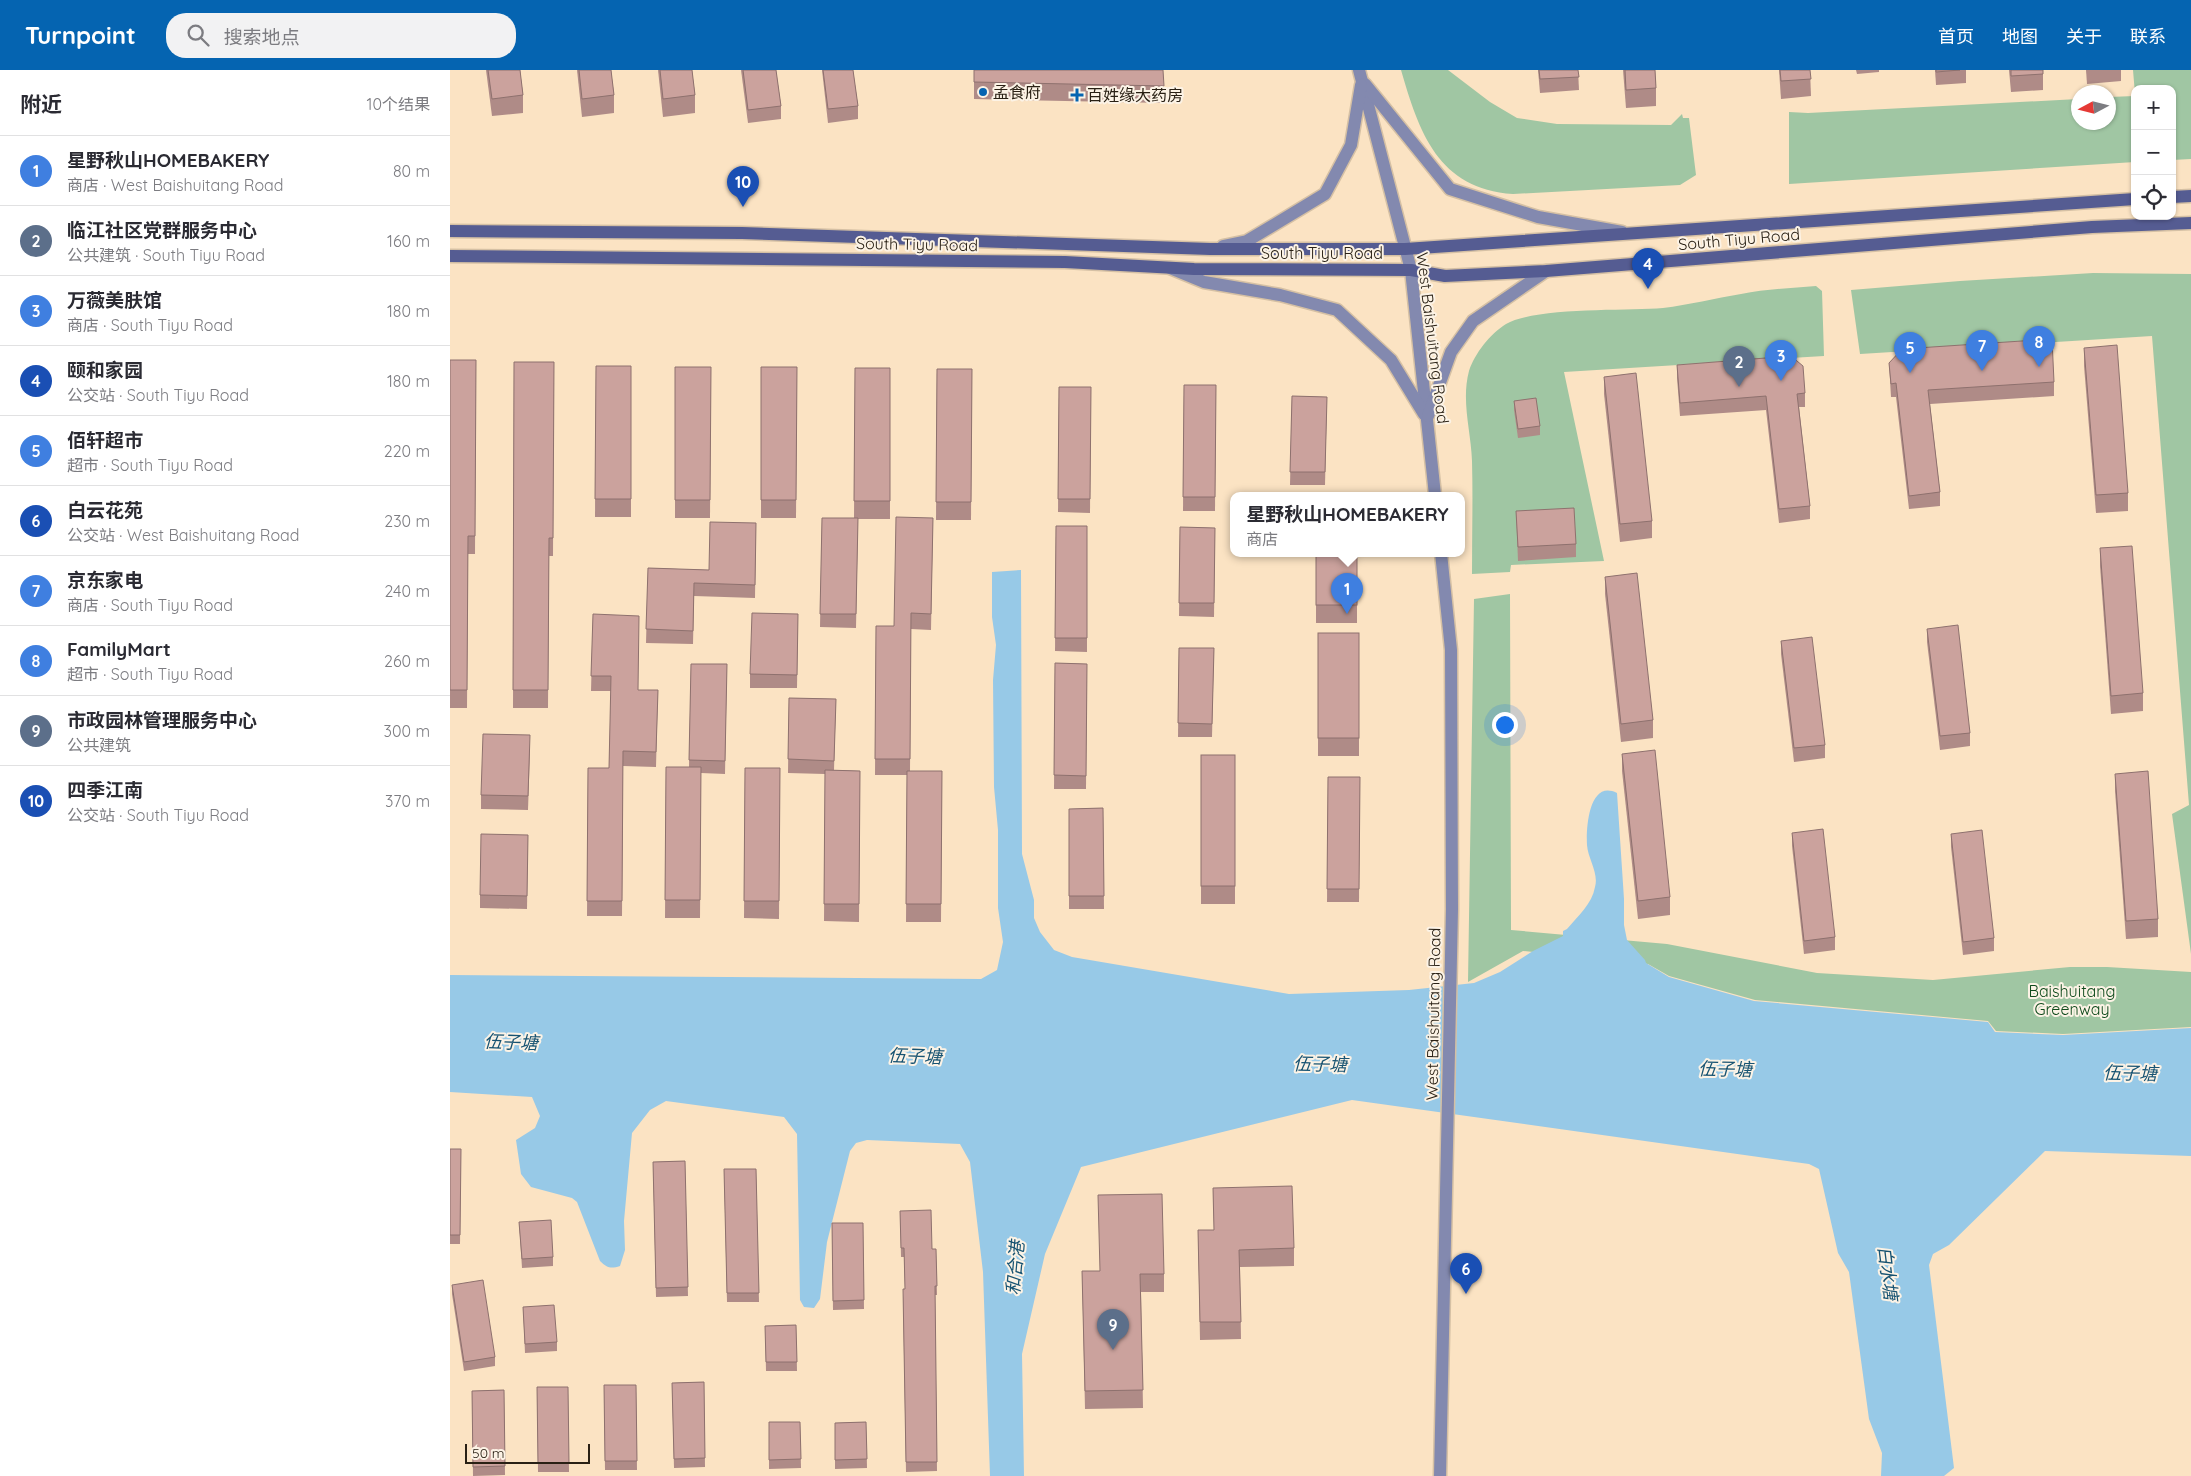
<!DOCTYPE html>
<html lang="zh">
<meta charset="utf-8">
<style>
:root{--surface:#fff;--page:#f2f2f3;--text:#2b2b33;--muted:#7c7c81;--line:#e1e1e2;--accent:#0564b1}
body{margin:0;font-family:Quicksand,"Noto Sans SC",sans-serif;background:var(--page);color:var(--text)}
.controls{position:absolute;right:15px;top:15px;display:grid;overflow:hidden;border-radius:10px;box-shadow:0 1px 4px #0004}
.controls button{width:45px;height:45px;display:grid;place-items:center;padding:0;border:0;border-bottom:1px solid var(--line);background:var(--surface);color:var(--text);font:25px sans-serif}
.compass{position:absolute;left:1621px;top:15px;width:45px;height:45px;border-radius:50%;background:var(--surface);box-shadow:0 1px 4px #0004;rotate:263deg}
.scale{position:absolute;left:15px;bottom:12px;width:125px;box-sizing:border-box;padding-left:5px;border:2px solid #292014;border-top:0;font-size:14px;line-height:18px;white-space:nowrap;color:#292014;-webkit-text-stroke:4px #fcf3e6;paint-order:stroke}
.you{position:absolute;left:1054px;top:654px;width:18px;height:18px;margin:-12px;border:4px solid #fff;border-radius:50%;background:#1a73e8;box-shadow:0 0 0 8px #1a73e833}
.badge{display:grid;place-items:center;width:32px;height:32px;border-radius:50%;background:var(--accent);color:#fff;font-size:16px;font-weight:700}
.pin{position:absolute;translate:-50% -41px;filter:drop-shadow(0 1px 2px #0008)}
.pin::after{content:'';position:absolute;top:26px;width:18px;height:15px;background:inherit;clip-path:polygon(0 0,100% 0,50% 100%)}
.popup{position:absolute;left:780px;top:422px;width:235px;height:65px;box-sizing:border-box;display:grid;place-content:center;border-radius:10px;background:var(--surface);filter:drop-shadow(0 1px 4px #0005);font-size:16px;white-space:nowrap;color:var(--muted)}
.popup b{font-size:19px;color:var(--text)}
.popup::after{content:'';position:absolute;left:50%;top:100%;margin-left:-10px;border:10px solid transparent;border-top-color:var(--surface)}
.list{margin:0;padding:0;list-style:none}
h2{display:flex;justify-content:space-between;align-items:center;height:65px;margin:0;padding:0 20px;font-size:21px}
h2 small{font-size:16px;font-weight:400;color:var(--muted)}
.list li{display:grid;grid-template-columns:32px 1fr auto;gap:15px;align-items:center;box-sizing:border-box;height:70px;padding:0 20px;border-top:1px solid var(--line)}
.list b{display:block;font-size:19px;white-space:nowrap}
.list p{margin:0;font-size:16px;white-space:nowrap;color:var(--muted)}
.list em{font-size:16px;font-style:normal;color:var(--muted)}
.icon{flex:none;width:28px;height:28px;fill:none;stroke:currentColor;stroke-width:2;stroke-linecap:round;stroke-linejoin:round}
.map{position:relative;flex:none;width:1741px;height:1406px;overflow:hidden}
header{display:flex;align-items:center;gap:30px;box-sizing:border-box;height:70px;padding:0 25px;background:var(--accent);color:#fff}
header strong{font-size:24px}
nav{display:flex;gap:28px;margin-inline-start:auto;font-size:18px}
.search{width:350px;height:45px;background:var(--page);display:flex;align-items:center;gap:12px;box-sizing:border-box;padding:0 18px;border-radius:20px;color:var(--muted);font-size:19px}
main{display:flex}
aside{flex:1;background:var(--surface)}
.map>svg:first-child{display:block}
</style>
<header>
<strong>Turnpoint</strong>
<div class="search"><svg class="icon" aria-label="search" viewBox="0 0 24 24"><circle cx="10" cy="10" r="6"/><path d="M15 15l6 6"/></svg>搜索地点</div>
<nav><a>首页</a><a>地图</a><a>关于</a><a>联系</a></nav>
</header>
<main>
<aside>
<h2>附近<small>10个结果</small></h2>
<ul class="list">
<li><span class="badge" style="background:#3f7fe0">1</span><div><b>星野秋山HOMEBAKERY</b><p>商店 · West Baishuitang Road</p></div><em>80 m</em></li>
<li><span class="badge" style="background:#5c6f8a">2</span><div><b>临江社区党群服务中心</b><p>公共建筑 · South Tiyu Road</p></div><em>160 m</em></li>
<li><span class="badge" style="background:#3f7fe0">3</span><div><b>万薇美肤馆</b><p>商店 · South Tiyu Road</p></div><em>180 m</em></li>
<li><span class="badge" style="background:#1a4fb4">4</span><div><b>颐和家园</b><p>公交站 · South Tiyu Road</p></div><em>180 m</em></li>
<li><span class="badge" style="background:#3f7fe0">5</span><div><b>佰轩超市</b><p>超市 · South Tiyu Road</p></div><em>220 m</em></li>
<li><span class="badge" style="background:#1a4fb4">6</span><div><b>白云花苑</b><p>公交站 · West Baishuitang Road</p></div><em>230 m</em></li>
<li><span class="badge" style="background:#3f7fe0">7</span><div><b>京东家电</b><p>商店 · South Tiyu Road</p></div><em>240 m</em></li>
<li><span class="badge" style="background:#3f7fe0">8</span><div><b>FamilyMart</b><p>超市 · South Tiyu Road</p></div><em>260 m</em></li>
<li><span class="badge" style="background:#5c6f8a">9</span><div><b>市政园林管理服务中心</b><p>公共建筑</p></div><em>300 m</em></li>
<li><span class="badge" style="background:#1a4fb4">10</span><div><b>四季江南</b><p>公交站 · South Tiyu Road</p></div><em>370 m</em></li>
</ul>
</aside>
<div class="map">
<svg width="1741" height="1406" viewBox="0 0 1741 1406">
<rect width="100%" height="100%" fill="#fbe3c3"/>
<g fill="#a0c6a3">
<path d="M951,0h47l42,32 27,16 40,6 114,1 11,-11 1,4h6l7,57 -16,10 -167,9c-75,-5 -94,-62 -112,-124z"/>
<polygon points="1683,0 1741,0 1741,89 1722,90 1722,19 1685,19 1685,24"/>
<polygon points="1685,26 1685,92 1339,114 1339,42 1358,43 1628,29 1628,52 1658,52 1659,27"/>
<polygon points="1643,203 1741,204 1741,884 1722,744 1739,735 1702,266 1410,284 1401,220 1510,211"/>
<path d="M1366,216l6,5 2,65 -260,16 40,189 -93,4 -1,7 -38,2c0,-38 1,-75 0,-113 -1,-30 -11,-60 -3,-90 6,-18 21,-37 37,-47 29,-17 120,-13 157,-16 26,-3 52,-10 78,-14 24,-5 50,-6 75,-8z"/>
<polygon points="1060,524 1061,860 1217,874 1367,903 1483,910 1620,897 1657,897 1741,902 1741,957 1613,964 1546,961 1538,951 1305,930 1219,906 1198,894 1073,881 1018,912 1024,529"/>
</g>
<path fill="#97c9e7" d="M571,500l1,284 12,46v18l6,14 14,18 18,7 217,37 120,-4 65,-7 26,-11 33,-21 30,-15v-5l4,-2c11,-13 25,-25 28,-42 4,-14 -7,-28 -8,-42 -1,-17 2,-66 30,-52l7,106v26l3,15 18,20 1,3 23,14 85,24 234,21 7,10 68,3 128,-7v128l-146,-5 -96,94 -16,9 -4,11 25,203 -10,8h-63l1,-23 -13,-34 -20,-147 -11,-19 -19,-84 -10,-5 -457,-64 -271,67 -36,87 -23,100 2,122h-34l-7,-204 -13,-110 -10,-18 -93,-4 -11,3 -6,8 -23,91 -7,57 -6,9 -10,-1 -4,-7 -3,-166 -13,-17 -118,-16 -16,9 -18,23 -8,88 1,29 -5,16c-9,3 -13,2 -20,-5l-23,-59 -5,-4 -41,-11 -10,-13 -5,-34 19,-12 5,-12 -8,-19 -82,-5v-117l531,4 16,-9 6,-28 -5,-34v-78l-4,-43 -1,-107 3,-35 -4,-28v-45z"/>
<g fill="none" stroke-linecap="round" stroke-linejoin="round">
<defs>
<g id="tertiary">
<polyline points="909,0 961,200 985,425"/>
<polyline points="915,14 1000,119 1088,147 1172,162"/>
<polyline points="773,176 797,171 875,124 901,75 911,15"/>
<polyline points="720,198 754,212 830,225 887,240 941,290 974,344"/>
<polyline points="978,346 1001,282 1023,251 1096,201"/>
<polyline points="990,1406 1002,839 1001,580 991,483"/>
</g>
<g id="secondary">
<polyline points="1722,127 1741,126"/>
<polyline points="0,161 292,163 760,179 955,179 1685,129"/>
<polyline points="0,186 615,192 744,199 961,200 995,206 1096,201 1642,157 1741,153"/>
</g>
</defs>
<use href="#tertiary" stroke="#d5c0a4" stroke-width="15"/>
<use href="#secondary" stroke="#d5c0a4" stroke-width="15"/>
<use href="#tertiary" stroke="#8389af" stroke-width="12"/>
<use href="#secondary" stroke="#555c92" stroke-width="12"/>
</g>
<g fill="#af8b87">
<polygon points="36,0 70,0 73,25 73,43 42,46"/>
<polygon points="127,0 161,0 164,25 164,43 132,47"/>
<polygon points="208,0 242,0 245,25 245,43 213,47"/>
<polygon points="291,0 326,0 331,36 331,49 298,53"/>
<polygon points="372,0 403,0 408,36 408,49 378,53"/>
<polygon points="524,0 713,3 714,33 524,29"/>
<polygon points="1088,0 1128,0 1129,20 1090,23"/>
<polygon points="1173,0 1205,0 1206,18 1206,36 1176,38"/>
<polygon points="1329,0 1360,0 1361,26 1331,29"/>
<polygon points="1406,0 1429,0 1429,2 1407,4"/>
<polygon points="1485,0 1516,0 1516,13 1486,15"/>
<polygon points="1559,0 1593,0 1593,20 1561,22"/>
<polygon points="1636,0 1671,0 1671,11 1637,14"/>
<polygon points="1634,278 1678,423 1678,441 1646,443 1634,296"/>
<polygon points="0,290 26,290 25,484 18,484 17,638 0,638"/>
<polygon points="64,292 104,292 103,486 99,486 98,638 63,638"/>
<polygon points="1439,293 1604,312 1604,326 1480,334 1490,422 1490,436 1459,439 1446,327 1441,327"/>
<polygon points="1227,295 1355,323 1355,337 1349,337 1360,436 1360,449 1329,453 1316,340 1230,346 1227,308"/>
<polygon points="146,296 181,296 181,447 145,447"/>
<polygon points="225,297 261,297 260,448 225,448"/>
<polygon points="311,297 347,297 346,448 311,448"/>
<polygon points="405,298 440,298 440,449 408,449 406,558 370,557 372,448 404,448"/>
<polygon points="487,299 522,299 521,450 486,450"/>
<polygon points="1154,307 1202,451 1202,468 1170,472 1154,324"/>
<polygon points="734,315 766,315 765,441 733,441"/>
<polygon points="609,317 641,317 640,443 608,442"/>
<polygon points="842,326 877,327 875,415 840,415"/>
<polygon points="1064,331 1090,356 1090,365 1068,368 1064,340"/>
<polygon points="1066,441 1126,474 1126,487 1068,491"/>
<polygon points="483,448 481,560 461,559 460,701 492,701 491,852 456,852 457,705 425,705 426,556 444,556"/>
<polygon points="306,453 305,528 244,526 243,574 196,573 198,498 259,500"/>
<polygon points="606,456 637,456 637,582 605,581"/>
<polygon points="730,457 765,458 764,547 729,546"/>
<polygon points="1650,478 1693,623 1693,641 1661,644 1650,496"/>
<rect x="866" y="483" width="41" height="70"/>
<polygon points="1155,507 1203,650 1203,668 1171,672 1155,524"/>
<polygon points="143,544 188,620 208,620 206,697 173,696 172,846 137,846 138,698 159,698 161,621 141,621"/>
<polygon points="348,544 347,618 300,618 300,604"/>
<polygon points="1477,559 1520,663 1520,676 1490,680 1477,572"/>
<rect x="868" y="563" width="41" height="123"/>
<polygon points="1331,571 1375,675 1375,688 1344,692 1331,584"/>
<polygon points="729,578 764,578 762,667 728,667"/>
<polygon points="605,593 637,594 636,719 604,719"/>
<polygon points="241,594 277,594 275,704 251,703 250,848 215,848 216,697 239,697"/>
<polygon points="339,628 386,629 384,700 410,701 409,852 374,851 375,704 338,703"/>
<polygon points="80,679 78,740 31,739 31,725"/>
<polygon points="1172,684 1220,827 1220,845 1188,849 1172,701"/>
<rect x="751" y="685" width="34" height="149"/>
<polygon points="295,698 330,698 329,849 294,848"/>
<polygon points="1665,704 1708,849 1708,867 1676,869 1665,721"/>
<polygon points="878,707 910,707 909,832 877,832"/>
<polygon points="653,738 654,839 619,839 619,739"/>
<polygon points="1342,763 1385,867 1385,880 1354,884 1342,776"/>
<polygon points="1501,764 1544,868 1544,881 1513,885 1501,777"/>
<polygon points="78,765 77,839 30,838 30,825"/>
<polygon points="0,1079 11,1079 10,1174 0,1174"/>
<polygon points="235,1091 238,1226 206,1227 203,1092"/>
<polygon points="274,1099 306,1099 309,1232 277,1232"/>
<polygon points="763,1118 844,1178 844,1196 790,1197 791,1269 750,1270 748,1160 764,1160"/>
<polygon points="450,1141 482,1179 486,1179 487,1225 485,1225 487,1401 456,1402 453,1228 455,1219 454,1187 451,1187"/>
<polygon points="69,1152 103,1187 103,1196 72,1198"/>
<polygon points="382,1153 413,1153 414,1239 383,1240"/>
<polygon points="632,1201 714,1204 714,1222 691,1222 693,1338 635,1339"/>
<polygon points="2,1215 45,1287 45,1296 14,1301 2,1224"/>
<polygon points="73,1237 107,1272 107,1281 75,1283"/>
<polygon points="346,1255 347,1301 316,1301 315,1256"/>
<polygon points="254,1312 255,1397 224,1398 222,1313"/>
<polygon points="154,1315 186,1315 187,1400 155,1400"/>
<polygon points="87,1317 118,1317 119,1402 88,1402"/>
<polygon points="54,1320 55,1405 23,1406 22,1321"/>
<polygon points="319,1352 350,1352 351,1398 319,1399"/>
<polygon points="416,1352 417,1398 385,1399 385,1353"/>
</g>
<g fill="#cba29d" stroke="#8e716e">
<polygon points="38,0 70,0 73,25 42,29"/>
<polygon points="129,0 161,0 164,25 132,29"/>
<polygon points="210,0 242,0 245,25 213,29"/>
<polygon points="293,0 326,0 331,36 298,40"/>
<polygon points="373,0 403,0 408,36 378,39"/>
<polygon points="524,0 713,0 714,16 524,12"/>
<polygon points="1089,0 1128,0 1129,7 1090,9"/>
<polygon points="1175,0 1205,0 1206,18 1176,20"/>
<polygon points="1330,0 1360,0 1361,9 1331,11"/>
<polygon points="1486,0 1510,0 1486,2"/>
<polygon points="1561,0 1593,0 1593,4 1561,6"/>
<polygon points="1602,269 1604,312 1478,320 1490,422 1459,426 1446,313 1441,314 1439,293 1452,279"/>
<polygon points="1667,275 1678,423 1646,425 1634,278"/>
<polygon points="1341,286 1353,296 1355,323 1347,324 1360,436 1329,439 1316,326 1230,333 1227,295"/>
<polygon points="0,290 26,290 25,466 18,466 17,620 0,620"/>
<polygon points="64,292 104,292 103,468 99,468 98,620 63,620"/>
<polygon points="146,296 181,296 181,429 145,429"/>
<polygon points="225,297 261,297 260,430 225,430"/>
<polygon points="311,297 347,297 346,430 311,430"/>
<polygon points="405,298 440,298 440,431 404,431"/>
<polygon points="487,299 522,299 521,432 486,432"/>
<polygon points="1186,303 1202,451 1170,454 1154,307"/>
<polygon points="734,315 766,315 765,427 733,427"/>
<polygon points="609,317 641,317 640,429 608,429"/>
<polygon points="842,326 877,327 875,402 840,402"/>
<polygon points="1086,328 1090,356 1068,359 1064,331"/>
<polygon points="1124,438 1126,474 1068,477 1066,441"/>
<polygon points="446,447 483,448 481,544 461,543 460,689 425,689 426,556 444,556"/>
<polygon points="372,448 408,448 406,544 370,544"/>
<polygon points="260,452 306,453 305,515 244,513 243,561 196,559 198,498 259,500"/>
<polygon points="606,456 637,456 637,568 605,568"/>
<polygon points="730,457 765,458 764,533 729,533"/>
<polygon points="1682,476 1693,623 1661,626 1650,478"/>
<rect x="866" y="483" width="41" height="52"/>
<polygon points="1187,503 1203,650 1171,654 1155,507"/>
<polygon points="302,543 348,544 347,605 300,604"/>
<polygon points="143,544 189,546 188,620 208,620 206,682 173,681 172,831 137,831 138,698 159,698 161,606 141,606"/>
<polygon points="1508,555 1520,663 1490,666 1477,559"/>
<rect x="868" y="563" width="41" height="105"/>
<polygon points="1362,567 1375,675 1344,678 1331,571"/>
<polygon points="729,578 764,578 762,654 728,653"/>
<polygon points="605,593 637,594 636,706 604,705"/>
<polygon points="241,594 277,594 275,691 239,690"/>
<polygon points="339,628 386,629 384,691 338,689"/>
<polygon points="33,664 80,665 78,726 31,725"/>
<polygon points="1205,680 1220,827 1188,831 1172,684"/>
<rect x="751" y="685" width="34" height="131"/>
<polygon points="216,697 251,697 250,830 215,830"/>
<polygon points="295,698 330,698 329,831 294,831"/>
<polygon points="375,700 410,701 409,834 374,834"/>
<polygon points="457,701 492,701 491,834 456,834"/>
<polygon points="1698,701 1708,849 1676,851 1665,704"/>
<polygon points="878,707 910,707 909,819 877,819"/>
<polygon points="653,738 654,826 619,826 619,739"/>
<polygon points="1373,759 1385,867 1354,871 1342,763"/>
<polygon points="1532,760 1544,868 1513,872 1501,764"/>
<polygon points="31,764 78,765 77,826 30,825"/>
<polygon points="0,1079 11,1079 10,1165 0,1165"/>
<polygon points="235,1091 238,1217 206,1218 203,1092"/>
<polygon points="274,1099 306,1099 309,1223 277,1223"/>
<polygon points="842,1116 844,1178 789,1180 791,1252 750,1252 748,1160 764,1160 763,1118"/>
<polygon points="712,1124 714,1204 690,1204 693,1320 635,1321 632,1201 650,1201 648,1125"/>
<polygon points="481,1140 482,1179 486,1179 487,1216 485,1216 487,1392 456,1392 453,1219 455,1219 454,1178 451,1178 450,1141"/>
<polygon points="101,1150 103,1187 72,1189 69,1152"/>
<polygon points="382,1153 413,1153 414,1230 383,1231"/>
<polygon points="33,1210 45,1287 14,1292 2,1215"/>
<polygon points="104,1235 107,1272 75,1274 73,1237"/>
<polygon points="346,1255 347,1292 316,1292 315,1256"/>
<polygon points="254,1312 255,1388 224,1389 222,1313"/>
<polygon points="154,1315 186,1315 187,1391 155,1391"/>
<polygon points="87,1317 118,1317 119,1393 88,1393"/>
<polygon points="54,1320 55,1396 23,1397 22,1321"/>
<polygon points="319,1352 350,1352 351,1389 319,1390"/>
<polygon points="416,1352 417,1389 385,1390 385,1353"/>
</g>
<g fill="#0564b1" stroke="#fcf3e6" stroke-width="2">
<circle cx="533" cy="22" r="5"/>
<path d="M624.5 17.5h5v5h5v5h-5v5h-5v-5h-5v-5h5z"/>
</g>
<g text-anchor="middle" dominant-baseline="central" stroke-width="4" stroke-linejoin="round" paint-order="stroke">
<g font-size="16" fill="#292014" stroke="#fcf3e6" text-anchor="start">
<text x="543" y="22">孟食府</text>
<text x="637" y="25">百姓缘大药房</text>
</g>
<g font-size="16" fill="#292014" stroke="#fcf3e6">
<text transform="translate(1289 169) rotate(-5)">South Tiyu Road</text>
<text transform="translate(467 174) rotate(1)">South Tiyu Road</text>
<text x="872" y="183">South Tiyu Road</text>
<text transform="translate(983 268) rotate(83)">West Baishuitang Road</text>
<text transform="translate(983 944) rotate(-89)">West Baishuitang Road</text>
</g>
<g font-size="16" fill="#0e4a1b" stroke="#fcf3e6">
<text x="1622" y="921">Baishuitang<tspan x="1622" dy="18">Greenway</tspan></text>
</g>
<g font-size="18" font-style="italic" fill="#175372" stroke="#fcf3e6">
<text transform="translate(61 972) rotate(2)">伍子塘</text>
<text transform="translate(465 986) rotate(2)">伍子塘</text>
<text transform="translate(870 994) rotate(1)">伍子塘</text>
<text transform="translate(1275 999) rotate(1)">伍子塘</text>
<text transform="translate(1680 1003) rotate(1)">伍子塘</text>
<text transform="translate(565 1198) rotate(-85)">和合港</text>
<text transform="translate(1438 1203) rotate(83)">白水塘</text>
</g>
</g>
</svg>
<div class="controls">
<button>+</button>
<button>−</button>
<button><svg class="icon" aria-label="locate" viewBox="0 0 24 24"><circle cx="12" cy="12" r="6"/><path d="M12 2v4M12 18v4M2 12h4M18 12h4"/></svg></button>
</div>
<svg class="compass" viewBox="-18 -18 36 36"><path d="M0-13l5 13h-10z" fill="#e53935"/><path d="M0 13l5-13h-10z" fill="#7c7c81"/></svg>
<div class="scale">50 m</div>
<div class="you"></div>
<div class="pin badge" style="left:897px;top:544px;background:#3f7fe0">1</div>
<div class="popup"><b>星野秋山HOMEBAKERY</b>商店</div>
<div class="pin badge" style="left:1289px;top:317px;background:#5c6f8a">2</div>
<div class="pin badge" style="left:1331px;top:311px;background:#3f7fe0">3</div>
<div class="pin badge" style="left:1198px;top:219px;background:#1a4fb4">4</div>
<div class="pin badge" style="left:1460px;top:303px;background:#3f7fe0">5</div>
<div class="pin badge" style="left:1016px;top:1224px;background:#1a4fb4">6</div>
<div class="pin badge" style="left:1532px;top:301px;background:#3f7fe0">7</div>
<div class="pin badge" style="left:1589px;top:297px;background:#3f7fe0">8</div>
<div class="pin badge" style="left:663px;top:1280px;background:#5c6f8a">9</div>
<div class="pin badge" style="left:293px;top:137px;background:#1a4fb4">10</div>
</div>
</main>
